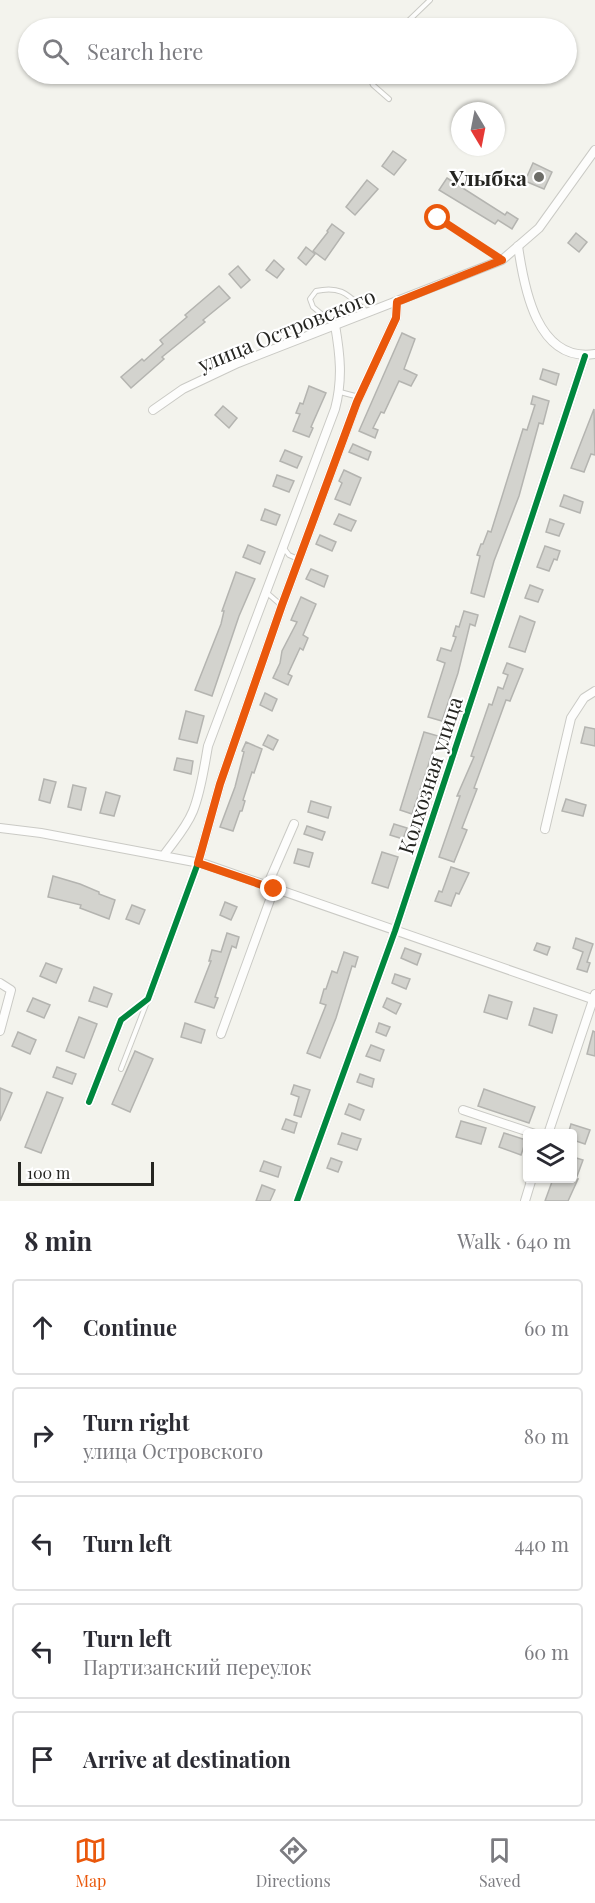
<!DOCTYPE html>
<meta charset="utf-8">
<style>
:root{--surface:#fff;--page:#f2f2f3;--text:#2b2b33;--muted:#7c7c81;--line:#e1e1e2;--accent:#ea580c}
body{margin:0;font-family:"Playfair Display",serif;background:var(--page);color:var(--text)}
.controls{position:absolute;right:18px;bottom:18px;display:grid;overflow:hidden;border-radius:6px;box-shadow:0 2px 4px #0004}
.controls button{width:54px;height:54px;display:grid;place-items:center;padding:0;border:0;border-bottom:2px solid var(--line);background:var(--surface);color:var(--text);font:30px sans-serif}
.compass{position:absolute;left:451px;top:102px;width:54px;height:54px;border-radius:50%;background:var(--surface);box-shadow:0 2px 4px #0004;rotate:170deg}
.scale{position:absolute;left:18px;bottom:15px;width:136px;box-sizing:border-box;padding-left:6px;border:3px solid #252521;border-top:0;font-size:16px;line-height:21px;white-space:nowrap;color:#252521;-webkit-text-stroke:4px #fff;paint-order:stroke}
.stop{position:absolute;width:18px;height:18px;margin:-14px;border:4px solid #ea580c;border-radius:50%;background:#fff}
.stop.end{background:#ea580c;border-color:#fff;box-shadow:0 2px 6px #0008}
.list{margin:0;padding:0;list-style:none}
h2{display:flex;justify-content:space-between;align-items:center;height:78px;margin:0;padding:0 24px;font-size:26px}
h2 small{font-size:20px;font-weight:400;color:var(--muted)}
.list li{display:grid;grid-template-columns:39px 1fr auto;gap:18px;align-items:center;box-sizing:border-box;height:96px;margin:0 12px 12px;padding:0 12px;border:2px solid var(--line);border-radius:6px}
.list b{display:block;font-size:22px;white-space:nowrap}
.list p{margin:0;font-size:20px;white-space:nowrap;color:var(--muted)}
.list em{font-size:20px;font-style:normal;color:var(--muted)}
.icon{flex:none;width:33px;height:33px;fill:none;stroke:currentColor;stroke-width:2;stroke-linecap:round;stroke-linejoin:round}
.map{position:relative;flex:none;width:595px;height:1201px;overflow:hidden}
.search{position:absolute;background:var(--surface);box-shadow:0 2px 4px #0004;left:18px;right:18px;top:18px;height:66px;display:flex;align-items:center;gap:15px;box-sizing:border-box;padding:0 21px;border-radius:33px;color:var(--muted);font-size:22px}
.sheet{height:618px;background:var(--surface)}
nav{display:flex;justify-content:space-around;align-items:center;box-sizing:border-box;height:84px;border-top:2px solid var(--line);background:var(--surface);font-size:16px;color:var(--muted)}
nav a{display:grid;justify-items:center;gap:3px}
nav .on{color:var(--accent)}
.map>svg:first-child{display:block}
</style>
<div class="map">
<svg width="595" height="1201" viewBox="0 0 595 1201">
<rect width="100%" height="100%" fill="#f3f3ed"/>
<g fill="#d3d3ce" stroke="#b4b4b0" stroke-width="1.5">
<polygon points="393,151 406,160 394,175 382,166"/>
<polygon points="533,163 552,172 544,189 525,181"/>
<polygon points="447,178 505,215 507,212 518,219 512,229 498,220 495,224 439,190"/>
<polygon points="367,180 378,189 355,215 346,207"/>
<polygon points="332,224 344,233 325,260 313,251 328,232 327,231"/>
<polygon points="576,233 587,242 579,252 568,243"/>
<polygon points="306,247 315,254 306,265 298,258"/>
<polygon points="274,260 284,269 277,278 266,270"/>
<polygon points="238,266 250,280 241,288 229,274"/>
<polygon points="219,286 230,298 203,320 205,322 162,357 164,359 131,388 121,377 142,359 144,361 163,344 160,340 187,317 185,315"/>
<polygon points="402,333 415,339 404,369 417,375 411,386 399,381 384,413 381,412 373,428 378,430 375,438 359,431"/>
<polygon points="543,369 559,374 556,385 540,379"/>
<polygon points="309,386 326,393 311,427 313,428 309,437 293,431 300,414 296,413 300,403 303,404"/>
<polygon points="533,396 549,401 543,424 539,423 519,496 494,561 484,597 471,593 480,556 477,555 481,544 483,544 488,531 491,532 523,429 527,430 535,405 531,404"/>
<polygon points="223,406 237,418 229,428 215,415"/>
<polygon points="594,409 595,455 591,454 584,472 571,468"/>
<polygon points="353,444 371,452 368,460 349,452"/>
<polygon points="285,450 302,457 297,468 280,461"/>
<polygon points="344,470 361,478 350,505 335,499 342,483 339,481"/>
<polygon points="277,475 294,481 289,492 273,486"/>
<polygon points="564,495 583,502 580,513 560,506"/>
<polygon points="265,509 280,515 276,525 261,520"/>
<polygon points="339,514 356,521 351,531 334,524"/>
<polygon points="550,519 564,524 559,536 546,532"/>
<polygon points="320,535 336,542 332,551 316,544"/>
<polygon points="248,545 265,552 260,564 243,557"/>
<polygon points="545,546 560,551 557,560 554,559 549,571 537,567"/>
<polygon points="311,569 328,576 324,587 306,579"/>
<polygon points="236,572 255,579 239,616 212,696 195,690 221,624 224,611 222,611"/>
<polygon points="530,585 543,590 538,602 525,598"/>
<polygon points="301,597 316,604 303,635 308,638 303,650 300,648 288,674 292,676 288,685 273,678 280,663 282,651 297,622 291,620"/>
<polygon points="464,611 478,615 475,626 470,624 458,673 442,721 428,717 445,663 437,660 441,648 451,651 456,637 453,636 456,626 459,627"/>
<polygon points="520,616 535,622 525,652 509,647"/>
<polygon points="507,663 523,669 510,701 506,700 474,788 477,789 462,828 467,830 454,862 439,857 460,796 457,796 474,757 471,756 489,704 492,705 498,687 503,689 508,675 503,673"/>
<polygon points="265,693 277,699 272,711 260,705"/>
<polygon points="186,711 204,716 197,743 179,739"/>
<polygon points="585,727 595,729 595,746 581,743"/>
<polygon points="424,732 438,736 412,814 400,810"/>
<polygon points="268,735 278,740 273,750 263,745"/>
<polygon points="246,742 262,749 254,773 252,772 243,800 245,801 242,811 240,811 233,831 220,827 235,787 244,752 242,751"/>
<polygon points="177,758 193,761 191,774 174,770"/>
<polygon points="44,779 56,782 50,803 39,800"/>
<polygon points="73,785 86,788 81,810 68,807"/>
<polygon points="106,792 120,796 114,816 100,813"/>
<polygon points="566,799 586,805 583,816 562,811"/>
<polygon points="311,801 331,807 328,818 308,812"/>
<polygon points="394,824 407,828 403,839 390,835"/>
<polygon points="307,826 325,832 322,840 304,834"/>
<polygon points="298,849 313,853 309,867 294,863"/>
<polygon points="382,852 398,857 388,888 372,883"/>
<polygon points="451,867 469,873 459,894 456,893 451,906 435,901 439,891 442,892"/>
<polygon points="53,876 80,884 99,892 99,894 115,900 109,919 80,908 81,905 48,897"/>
<polygon points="225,902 237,907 231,920 220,915"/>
<polygon points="132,905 145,910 139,924 126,919"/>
<polygon points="227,933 239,937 236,948 232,946 215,997 218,998 214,1008 195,1002 211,961 209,961 212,950 221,952"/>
<polygon points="576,938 593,944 587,962 590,963 587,972 577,969 583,952 573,948"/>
<polygon points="537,943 550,947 547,955 534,950"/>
<polygon points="405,948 421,954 417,965 401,958"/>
<polygon points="344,952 358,957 355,967 352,966 336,1018 320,1058 307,1053 326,1005 320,1003 324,989 326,989 332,971 337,973"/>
<polygon points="46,963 62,969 56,983 40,976"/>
<polygon points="395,974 410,979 406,989 392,983"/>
<polygon points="94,987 112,994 107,1007 89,1001"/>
<polygon points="489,995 512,1002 507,1019 484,1012"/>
<polygon points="33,998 50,1005 44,1018 27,1011"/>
<polygon points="387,998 401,1004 396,1014 383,1007"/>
<polygon points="534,1008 557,1015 552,1033 529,1025"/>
<polygon points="79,1017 97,1024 84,1058 66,1051"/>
<polygon points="185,1023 205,1030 201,1043 181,1037"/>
<polygon points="379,1023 390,1027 386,1036 376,1032"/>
<polygon points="593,1031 595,1032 595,1056 587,1054"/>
<polygon points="18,1032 36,1040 30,1054 12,1046"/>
<polygon points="371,1045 384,1050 380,1061 366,1056"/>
<polygon points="135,1051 153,1059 130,1112 112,1104"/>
<polygon points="57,1067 76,1074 72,1084 53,1077"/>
<polygon points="360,1074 374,1079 372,1087 357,1082"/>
<polygon points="294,1085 310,1090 301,1117 294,1115 299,1097 291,1094"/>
<polygon points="0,1088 12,1093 0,1121"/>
<polygon points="484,1089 535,1107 529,1123 478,1106"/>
<polygon points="47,1092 63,1098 41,1153 25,1147"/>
<polygon points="349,1104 364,1110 360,1120 345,1114"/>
<polygon points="286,1119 297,1123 294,1133 282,1129"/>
<polygon points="461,1121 486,1128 481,1144 456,1137"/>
<polygon points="571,1124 590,1130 585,1144 573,1140 573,1134 568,1134"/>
<polygon points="342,1133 361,1139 357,1150 338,1144"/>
<polygon points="504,1133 526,1140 521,1155 499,1147"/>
<polygon points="573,1157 583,1160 576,1179 578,1179 568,1201 545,1201 553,1179 573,1179"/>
<polygon points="331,1158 342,1162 338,1172 327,1168"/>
<polygon points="264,1161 281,1167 278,1177 260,1171"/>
<polygon points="262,1185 275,1190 270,1201 256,1201"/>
</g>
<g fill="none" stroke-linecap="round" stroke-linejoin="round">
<defs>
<g id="lane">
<polyline points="401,28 430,0"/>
<polyline points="368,74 373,85 389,99"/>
<polyline points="438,218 501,260"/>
<path d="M335,325l-22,-18 -3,-8 6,-8c26,-6 33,5 51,21"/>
<polyline points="340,392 359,397"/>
<polyline points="283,547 289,555 298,559"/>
<polyline points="266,592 281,605"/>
<polyline points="121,1069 147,1002"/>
</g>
<g id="street">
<path d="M518,246c6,42 19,117 77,108"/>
<polyline points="153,410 183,389 238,363 502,260 539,228 595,150"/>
<polyline points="0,828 41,833 205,864 595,1000"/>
<polyline points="545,829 571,718 584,698 595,691"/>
<path d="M164,855c10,-14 22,-27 29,-44 8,-20 11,-43 15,-65l127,-337c8,-30 5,-55 0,-84"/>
<polyline points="267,886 294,824"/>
<polyline points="0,983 11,990 0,1031"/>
<polyline points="221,1034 274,889"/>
<polyline points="89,1102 121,1020 148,999 198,863 220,784 282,605 357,401 396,318 397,301"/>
<polyline points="463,1110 535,1134"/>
<polyline points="548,1134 595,994"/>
<polyline points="297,1201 395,931 585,356"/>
<polyline points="525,1201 532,1178"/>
</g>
</defs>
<use href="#lane" stroke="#cacac5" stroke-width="6"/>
<use href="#street" stroke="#cacac5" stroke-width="10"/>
<use href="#lane" stroke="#fdfdfc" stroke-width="4"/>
<use href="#street" stroke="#fdfdfc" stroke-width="8"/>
<defs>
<g id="cycleway">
<polyline points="89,1102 121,1020 148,999 198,863 220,784 282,605 357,401 396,318 397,301"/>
<polyline points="297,1201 395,931 585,356"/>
</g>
</defs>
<use href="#cycleway" stroke="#fff" stroke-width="10"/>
<use href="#cycleway" stroke="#00873e" stroke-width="6"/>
</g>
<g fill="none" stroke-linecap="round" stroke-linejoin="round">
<polyline stroke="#ea580c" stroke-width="8" points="274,889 198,863 220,784 282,605 357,402 396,318 397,302 502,260 438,218"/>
</g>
<circle fill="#6d6d68" stroke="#fff" stroke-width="2" cx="539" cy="177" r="6"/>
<g text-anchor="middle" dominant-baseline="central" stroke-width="4.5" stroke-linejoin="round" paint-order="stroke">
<g font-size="21" font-weight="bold" fill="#252521" stroke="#fff" text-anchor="end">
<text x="527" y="177">Улыбка</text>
</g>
<g font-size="21" fill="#252521" stroke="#fff">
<text transform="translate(286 329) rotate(-22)">улица Островского</text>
<text transform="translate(429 775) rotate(-72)">Колхозная улица</text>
</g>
</g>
</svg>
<div class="controls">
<button><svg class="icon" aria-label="layers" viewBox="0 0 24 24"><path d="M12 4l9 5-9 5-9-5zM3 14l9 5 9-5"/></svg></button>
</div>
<svg class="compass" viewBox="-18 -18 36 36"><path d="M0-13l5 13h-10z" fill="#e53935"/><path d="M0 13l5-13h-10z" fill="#7c7c81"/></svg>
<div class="scale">100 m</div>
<div class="stop" style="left:438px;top:218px"></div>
<div class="stop end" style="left:274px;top:889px"></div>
<div class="search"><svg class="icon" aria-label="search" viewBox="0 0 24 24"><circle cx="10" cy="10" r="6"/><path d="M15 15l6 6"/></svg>Search here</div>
</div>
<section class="sheet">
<h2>8 min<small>Walk · 640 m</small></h2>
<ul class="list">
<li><svg class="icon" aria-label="ahead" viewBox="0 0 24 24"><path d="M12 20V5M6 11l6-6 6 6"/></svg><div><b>Continue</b></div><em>60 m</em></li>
<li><svg class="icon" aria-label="right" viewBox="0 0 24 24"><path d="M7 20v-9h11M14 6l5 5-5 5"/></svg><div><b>Turn right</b><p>улица Островского</p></div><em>80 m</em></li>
<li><svg class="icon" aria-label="left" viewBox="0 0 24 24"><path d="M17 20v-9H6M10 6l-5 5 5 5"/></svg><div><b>Turn left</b></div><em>440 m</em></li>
<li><svg class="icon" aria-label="left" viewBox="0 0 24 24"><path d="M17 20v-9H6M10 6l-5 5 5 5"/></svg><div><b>Turn left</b><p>Партизанский переулок</p></div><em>60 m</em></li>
<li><svg class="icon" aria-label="arrive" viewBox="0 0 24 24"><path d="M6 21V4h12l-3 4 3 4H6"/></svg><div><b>Arrive at destination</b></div></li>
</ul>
</section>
<nav>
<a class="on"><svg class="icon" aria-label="map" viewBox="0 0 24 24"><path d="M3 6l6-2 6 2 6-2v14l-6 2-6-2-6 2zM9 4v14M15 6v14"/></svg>Map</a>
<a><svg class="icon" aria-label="directions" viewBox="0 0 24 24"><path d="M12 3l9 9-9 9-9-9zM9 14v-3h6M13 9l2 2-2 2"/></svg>Directions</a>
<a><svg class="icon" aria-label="saved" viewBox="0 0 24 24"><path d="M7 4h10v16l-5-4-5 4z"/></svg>Saved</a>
</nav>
